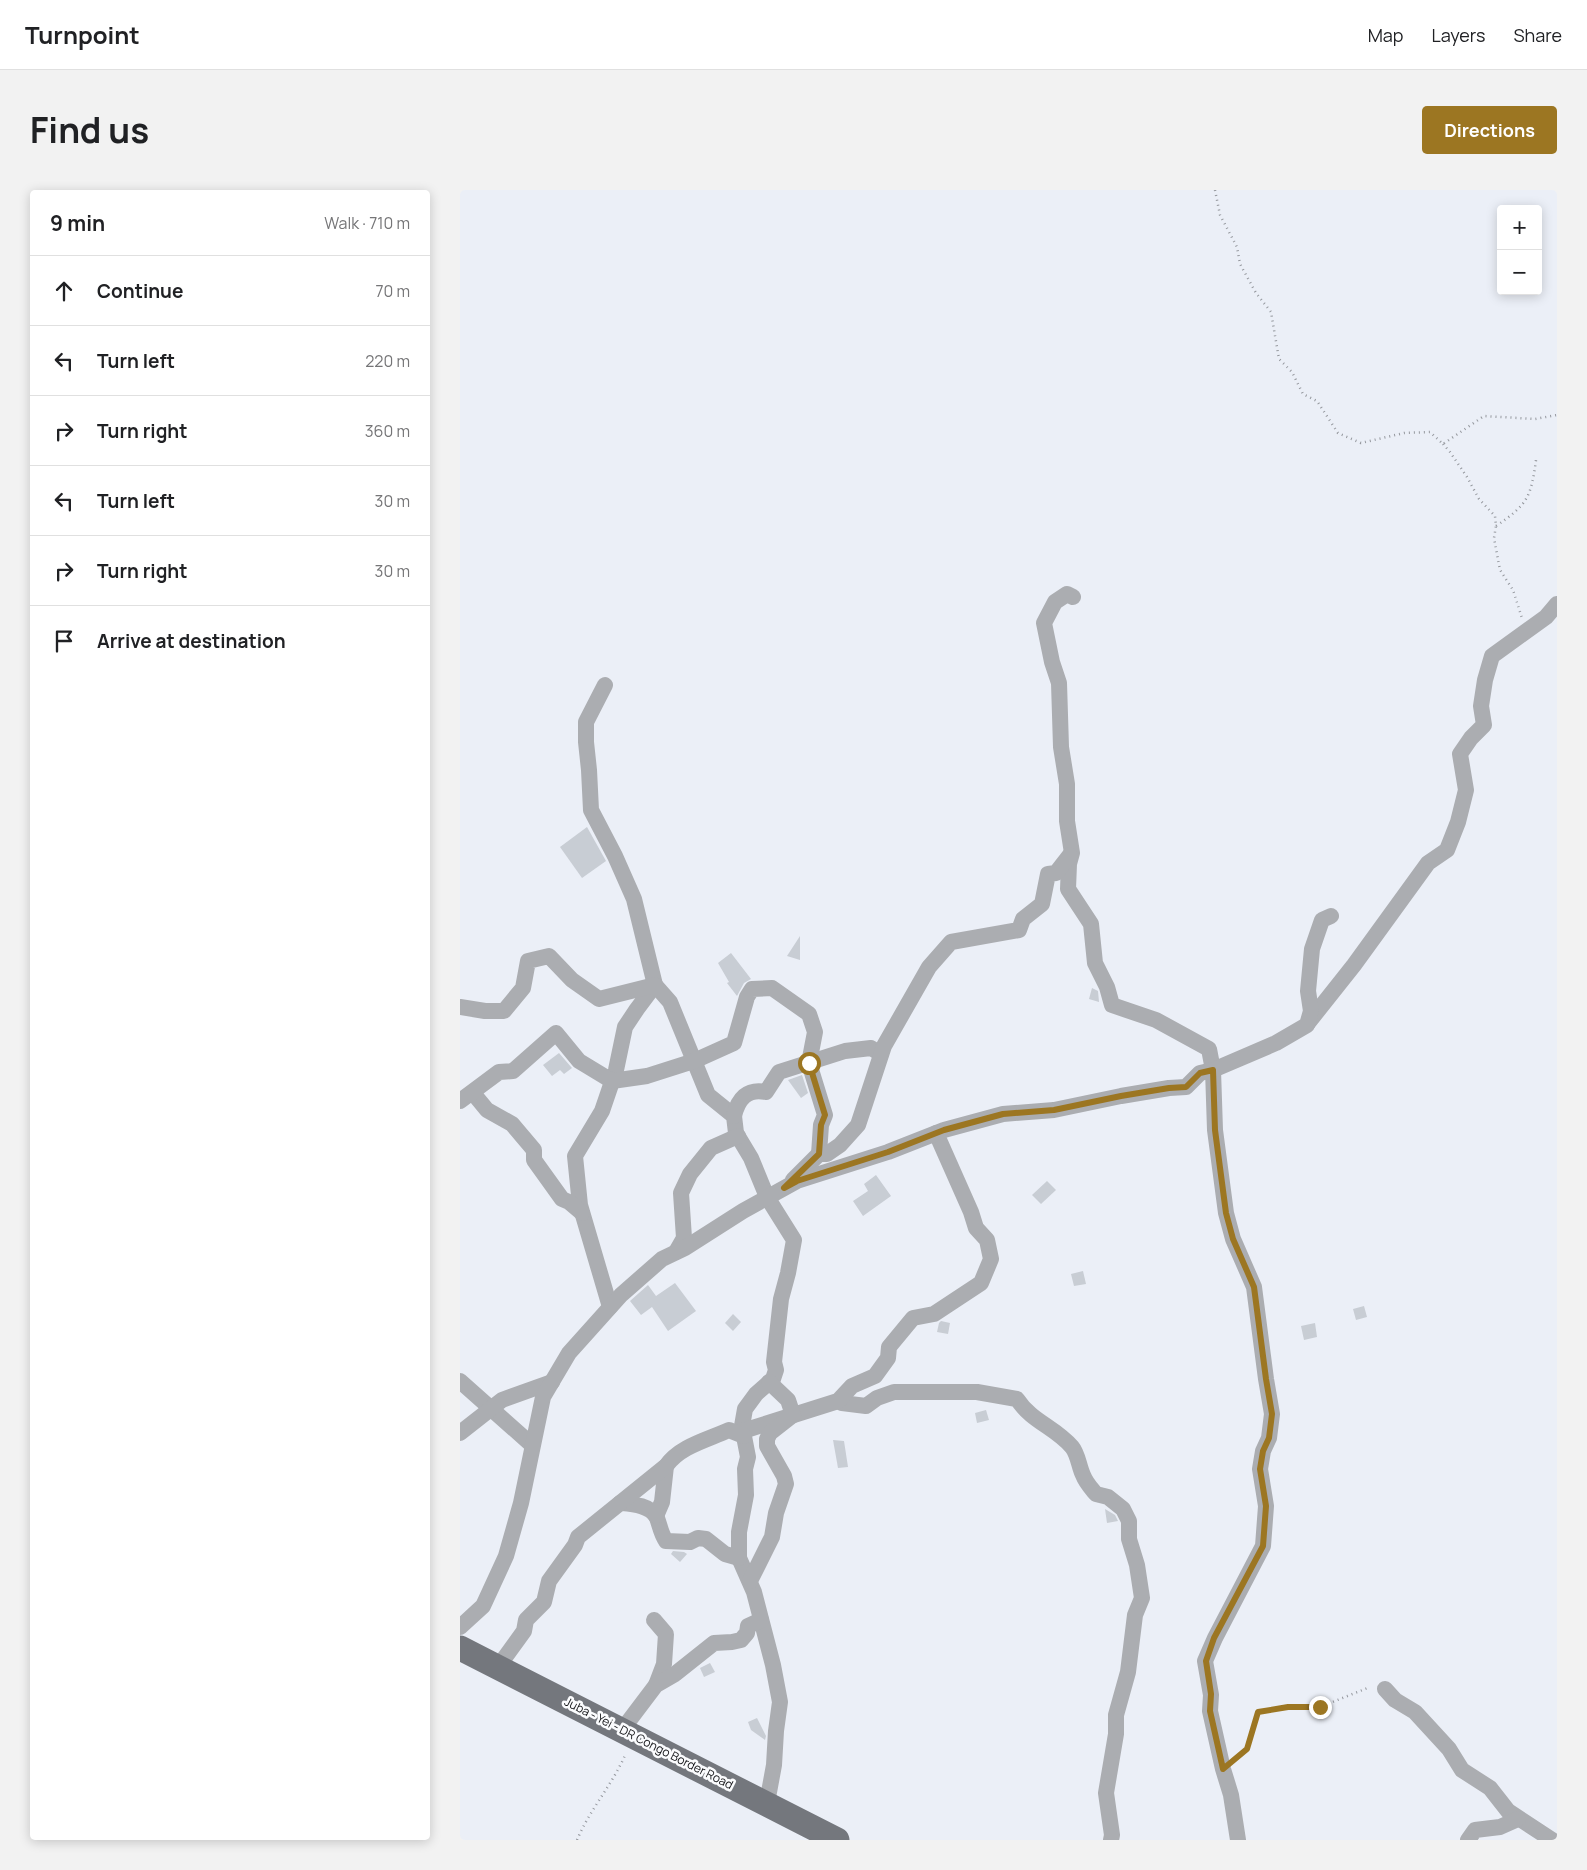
<!DOCTYPE html>
<meta charset="utf-8">
<style>
:root{--surface:#fff;--page:#f2f2f2;--text:#202124;--muted:#757577;--line:#e0e0e0;--accent:#9c7622}
body{margin:0;font-family:Manrope,sans-serif;background:var(--page);color:var(--text)}
.controls{position:absolute;right:15px;top:15px;display:grid;overflow:hidden;border-radius:5px;box-shadow:0 2px 12px #0003}
.controls button{width:45px;height:45px;display:grid;place-items:center;padding:0;border:0;border-bottom:1px solid var(--line);background:var(--surface);color:var(--text);font:25px sans-serif}
.stop{position:absolute;width:15px;height:15px;margin:-11px;border:4px solid #9c7622;border-radius:50%;background:#fff}
.stop.end{background:#9c7622;border-color:#fff;box-shadow:0 1px 5px #0008}
.list{margin:0;padding:0;list-style:none}
h2{display:flex;justify-content:space-between;align-items:center;height:65px;margin:0;padding:0 20px;font-size:21px}
h2 small{font-size:16px;font-weight:400;color:var(--muted)}
.list li{display:grid;grid-template-columns:32px 1fr auto;gap:15px;align-items:center;box-sizing:border-box;height:70px;padding:0 20px;border-top:1px solid var(--line)}
.list b{display:block;font-size:19px;white-space:nowrap}
.list em{font-size:16px;font-style:normal;color:var(--muted)}
.icon{flex:none;width:28px;height:28px;fill:none;stroke:currentColor;stroke-width:2;stroke-linecap:round;stroke-linejoin:round}
.map{position:relative;flex:none;width:1097px;height:1650px;overflow:hidden;border-radius:5px}
header{display:flex;align-items:center;gap:30px;box-sizing:border-box;height:70px;padding:0 25px;background:var(--surface);border-bottom:1px solid var(--line)}
header strong{font-size:24px}
nav{display:flex;gap:28px;margin-inline-start:auto;font-size:18px}
.intro{display:flex;align-items:center;justify-content:space-between;box-sizing:border-box;height:120px;padding:0 30px}
h1{margin:0;font-size:35px}
.button{padding:12px 22px;border-radius:5px;background:var(--accent);color:#fff;font-size:18px;font-weight:700}
main{display:flex;gap:30px;padding:0 30px}
aside{flex:1;background:var(--surface);border-radius:5px;box-shadow:0 2px 12px #0003}
.map>svg:first-child{display:block}
</style>
<header>
<strong>Turnpoint</strong>
<nav><a>Map</a><a>Layers</a><a>Share</a></nav>
</header>
<div class="intro"><h1>Find us</h1><a class="button">Directions</a></div>
<main>
<aside>
<h2>9 min<small>Walk · 710 m</small></h2>
<ul class="list">
<li><svg class="icon" aria-label="ahead" viewBox="0 0 24 24"><path d="M12 20V5M6 11l6-6 6 6"/></svg><div><b>Continue</b></div><em>70 m</em></li>
<li><svg class="icon" aria-label="left" viewBox="0 0 24 24"><path d="M17 20v-9H6M10 6l-5 5 5 5"/></svg><div><b>Turn left</b></div><em>220 m</em></li>
<li><svg class="icon" aria-label="right" viewBox="0 0 24 24"><path d="M7 20v-9h11M14 6l5 5-5 5"/></svg><div><b>Turn right</b></div><em>360 m</em></li>
<li><svg class="icon" aria-label="left" viewBox="0 0 24 24"><path d="M17 20v-9H6M10 6l-5 5 5 5"/></svg><div><b>Turn left</b></div><em>30 m</em></li>
<li><svg class="icon" aria-label="right" viewBox="0 0 24 24"><path d="M7 20v-9h11M14 6l5 5-5 5"/></svg><div><b>Turn right</b></div><em>30 m</em></li>
<li><svg class="icon" aria-label="arrive" viewBox="0 0 24 24"><path d="M6 21V4h12l-3 4 3 4H6"/></svg><div><b>Arrive at destination</b></div></li>
</ul>
</aside>
<div class="map">
<svg width="1097" height="1650" viewBox="0 0 1097 1650">
<rect width="100%" height="100%" fill="#ebeff7"/>
<g fill="#c8cdd4">
<polygon points="127,637 146,671 122,688 100,657"/>
<polygon points="340,746 340,770 327,766"/>
<polygon points="271,763 291,789 284,793 277,806 267,793 269,792 258,773"/>
<polygon points="632,798 638,801 639,812 629,809"/>
<polygon points="99,863 112,878 104,884 100,880 92,886 83,875"/>
<polygon points="342,885 348,903 341,908 328,890"/>
<polygon points="416,985 431,1006 403,1026 393,1011 408,1001 404,994"/>
<polygon points="587,991 596,1000 581,1014 572,1005"/>
<polygon points="623,1081 626,1094 614,1096 611,1084"/>
<polygon points="215,1093 236,1121 208,1141 192,1117 181,1125 170,1111 188,1095 196,1106"/>
<polygon points="904,1116 907,1127 896,1130 893,1119"/>
<polygon points="273,1124 281,1132 273,1141 265,1133"/>
<polygon points="481,1131 490,1133 488,1144 477,1142 479,1133"/>
<polygon points="855,1133 857,1147 844,1150 841,1136"/>
<polygon points="526,1220 529,1230 517,1233 515,1223"/>
<polygon points="373,1250 384,1251 388,1277 378,1278"/>
<polygon points="645,1319 655,1325 658,1331 647,1333"/>
<polygon points="213,1361 224,1362 227,1364 220,1372 211,1364"/>
<polygon points="250,1473 255,1482 244,1487 240,1478"/>
<polygon points="297,1528 306,1546 305,1550 291,1540 288,1532"/>
</g>
<g fill="none" stroke-linecap="round" stroke-linejoin="round">
<g stroke="#95989e" stroke-width="2.5" stroke-dasharray="1 4" stroke-linecap="butt">
<polyline points="755,0 760,25 777,57 780,74 796,103 811,122 819,169 832,182 843,204 857,211 878,243 901,253 944,243 970,242 983,254 1024,226 1075,229 1097,225"/>
<polyline points="983,254 990,262 1007,287 1019,309 1035,326 1036,336 1034,348 1040,380 1053,400 1062,428"/>
<path d="M1036,336c31,-21 35,-28 40,-66"/>
<polyline points="775,1568 787,1559 798,1522 828,1517 860,1517 910,1497"/>
<path d="M117,1650c13,-31 36,-56 49,-87"/>
</g>
<g stroke="#abadb1" stroke-width="16">
<polyline points="613,407 607,404 595,412 584,433 592,472 599,493 601,557 607,594 607,631 612,663 609,674 608,699 631,734 635,773 647,797 652,815 696,830 749,859 753,880 755,940 766,1023 773,1049 794,1097 806,1189 812,1224 809,1248 803,1261 800,1279 806,1316 803,1356 755,1448 745,1471 751,1505 750,1521 763,1579 771,1605 778,1650"/>
<polyline points="145,495 126,532 126,552 129,580 131,620 155,666 174,709 195,795 177,819 165,837 156,880 142,921 115,966 120,1015 150,1117"/>
<polyline points="0,817 25,821 44,821 63,798 68,771 89,766 112,790 139,809 195,795 210,812 248,905 274,926 276,943 291,968 307,1007 334,1050 328,1083 321,1109 314,1172 316,1180 313,1189 296,1204 285,1219 282,1236 288,1267 285,1279 286,1305 279,1342 279,1368 294,1402 313,1475 320,1512 316,1541 314,1575 307,1613"/>
<polyline points="848,833 894,775 968,673 987,660 998,632 1006,600 1000,564 1011,548 1024,535 1021,516 1025,490 1032,466 1086,427 1097,414"/>
<polyline points="13,903 27,920 52,934 74,960 74,970 102,1009 109,1012 122,1023"/>
<polyline points="0,911 39,882 53,881 96,843 119,871 152,891 187,886 234,871 274,853 287,807 292,799 312,798 349,824 355,842 349,873 365,925 361,935 359,964"/>
<path d="M274,926c4,-17 13,-28 32,-24l13,-20 66,-21 26,-3 10,6"/>
<polyline points="333,990 359,964 367,964 380,955 398,935 424,856 469,777 491,752 559,740 563,729 582,714 588,684 596,683 610,665"/>
<polyline points="216,1062 224,1048 221,1003 230,984 251,958 278,946"/>
<polyline points="0,1191 72,1255"/>
<path d="M378,1211l4,2 24,3 11,-8 17,-6h83l40,7c15,23 38,28 55,48 6,7 7,20 11,28 3,8 8,13 13,19l12,3 15,12 6,12v18l8,26 5,33 -7,17 -7,57 -12,43v19l-10,59 6,42 -1,5"/>
<polyline points="283,1241 378,1211 392,1196 415,1186 428,1168 429,1157 453,1128 474,1124 521,1093 531,1069 527,1050 516,1038 511,1022 476,943"/>
<polyline points="0,1243 42,1210 92,1192"/>
<path d="M160,1313c12,1 31,2 37,15 3,8 4,16 9,23l24,1 8,-4 8,1 19,15 14,4"/>
<polyline points="196,1326 202,1312 206,1276"/>
<polyline points="290,1391 312,1347 316,1323 326,1294 324,1286 307,1256 307,1249 310,1243 333,1225 328,1210 309,1192"/>
<polyline points="194,1430 206,1444 204,1474 196,1495"/>
<polyline points="0,1437 23,1416 46,1366 61,1313 83,1207 109,1163 161,1105 202,1069 225,1058 283,1021 337,991 428,962 484,940 543,924 594,920 661,906 709,898 726,897 740,883 753,880 816,853 847,835 851,821 848,801 852,759 862,730 871,726"/>
<path d="M38,1477l26,-36 2,-11 18,-18 5,-21 26,-36 3,-8 88,-71c14,-20 41,-26 63,-36l15,6"/>
<polyline points="925,1499 935,1510 955,1522 989,1559 1002,1580 1030,1598 1048,1621 1092,1650"/>
<polyline points="162,1540 196,1495 215,1484 254,1453 272,1452 281,1450 287,1443 288,1436 301,1430"/>
<polyline points="1008,1650 1015,1640 1040,1637 1058,1629"/>
</g>
<polyline stroke="#74777d" stroke-width="25" points="0,1458 377,1650"/>
</g>
<g fill="none" stroke-linecap="round" stroke-linejoin="round">
<polyline stroke="#9c7622" stroke-width="6" points="349,873 365,925 361,935 359,964 324,998 337,991 428,962 484,940 543,924 594,920 661,906 709,898 726,897 740,883 753,880 755,940 766,1023 773,1049 794,1097 806,1189 812,1224 809,1248 803,1261 800,1279 806,1316 803,1356 754,1448 746,1471 751,1504 750,1521 763,1579 787,1559 798,1522 828,1517 860,1517"/>
</g>
<g text-anchor="middle" dominant-baseline="central" stroke-width="5" stroke-linejoin="round" paint-order="stroke">
<g font-size="12" fill="#101114" stroke="#fbfcfe">
<text transform="translate(189 1553) rotate(27)">Juba - Yei - DR Congo Border Road</text>
</g>
</g>
</svg>
<div class="controls">
<button>+</button>
<button>−</button>
</div>
<div class="stop" style="left:349px;top:873px"></div>
<div class="stop end" style="left:860px;top:1517px"></div>
</div>
</main>
